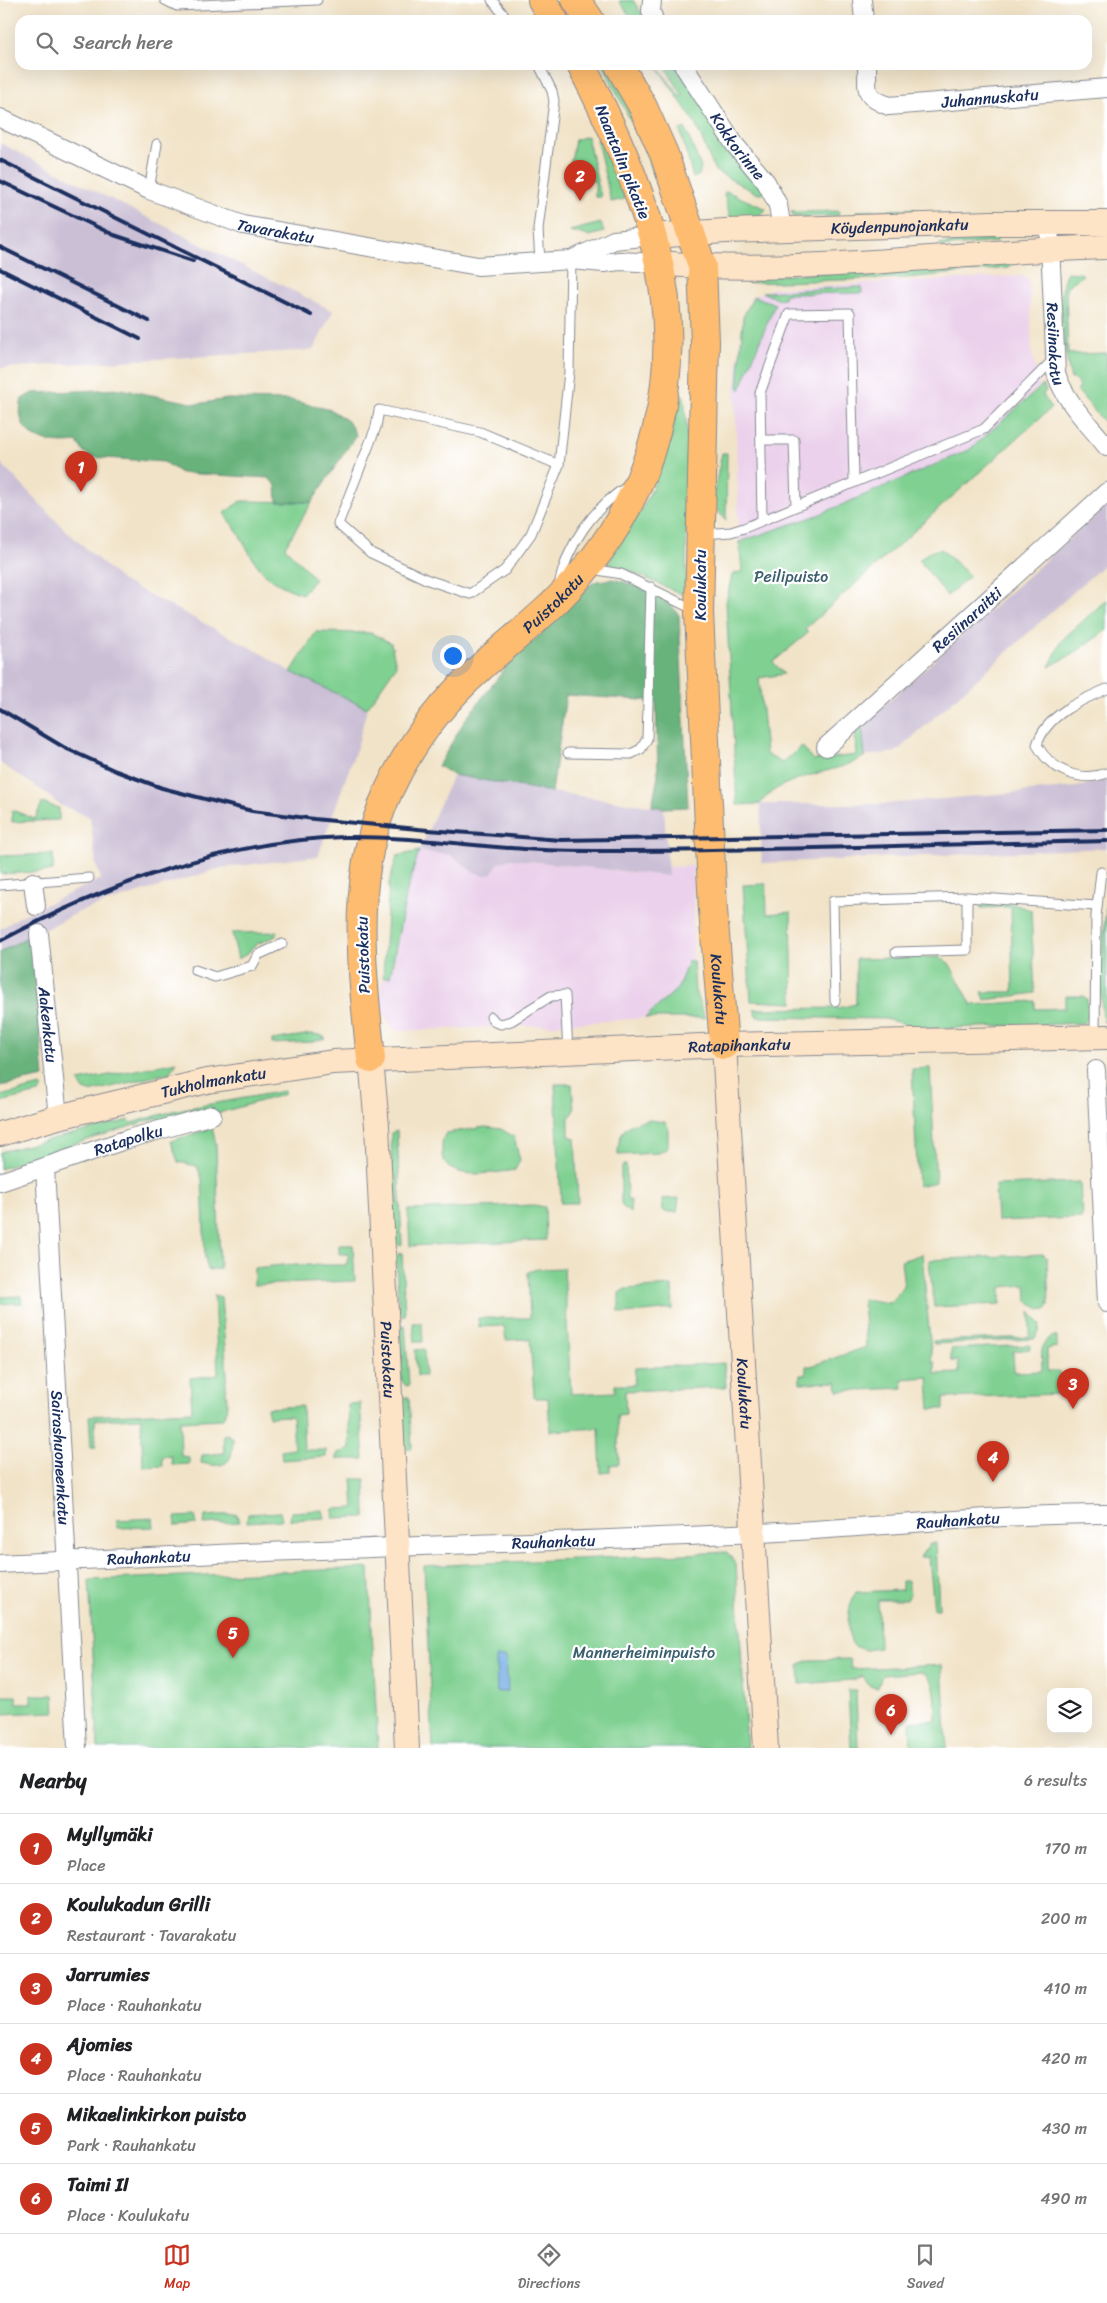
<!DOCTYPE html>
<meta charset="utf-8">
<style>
:root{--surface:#fff;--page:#f2f2f2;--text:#202124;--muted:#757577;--line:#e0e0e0;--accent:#c8321e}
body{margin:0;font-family:Sriracha,sans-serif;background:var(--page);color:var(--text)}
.controls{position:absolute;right:15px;bottom:15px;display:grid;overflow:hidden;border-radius:10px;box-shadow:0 5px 20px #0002}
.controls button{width:45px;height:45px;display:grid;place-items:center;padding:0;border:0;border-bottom:1px solid var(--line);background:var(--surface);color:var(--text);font:25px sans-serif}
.you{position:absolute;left:452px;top:655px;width:18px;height:18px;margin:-12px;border:4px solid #fff;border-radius:50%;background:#1a73e8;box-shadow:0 0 0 8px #1a73e833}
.badge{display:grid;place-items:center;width:32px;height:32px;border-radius:50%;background:var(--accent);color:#fff;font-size:16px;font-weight:700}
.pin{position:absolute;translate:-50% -41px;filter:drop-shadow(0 1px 2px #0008)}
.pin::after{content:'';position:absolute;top:26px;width:18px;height:15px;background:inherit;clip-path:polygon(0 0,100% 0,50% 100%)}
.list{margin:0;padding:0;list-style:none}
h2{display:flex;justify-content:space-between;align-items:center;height:65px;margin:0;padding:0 20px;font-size:21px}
h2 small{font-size:16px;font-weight:400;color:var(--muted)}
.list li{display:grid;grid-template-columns:32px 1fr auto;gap:15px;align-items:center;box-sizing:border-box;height:70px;padding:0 20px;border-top:1px solid var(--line)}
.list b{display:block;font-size:19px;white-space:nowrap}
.list p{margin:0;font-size:16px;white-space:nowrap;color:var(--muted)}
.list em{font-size:16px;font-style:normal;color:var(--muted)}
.icon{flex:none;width:28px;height:28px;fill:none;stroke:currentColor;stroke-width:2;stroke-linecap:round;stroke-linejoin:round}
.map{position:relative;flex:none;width:1107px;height:1748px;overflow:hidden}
.search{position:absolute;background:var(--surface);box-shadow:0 5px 20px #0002;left:15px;right:15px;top:15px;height:55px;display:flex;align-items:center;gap:12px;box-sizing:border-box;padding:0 18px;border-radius:15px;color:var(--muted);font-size:19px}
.sheet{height:485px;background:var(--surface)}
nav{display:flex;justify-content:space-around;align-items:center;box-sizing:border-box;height:70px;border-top:1px solid var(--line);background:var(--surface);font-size:14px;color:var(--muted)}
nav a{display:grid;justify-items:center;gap:2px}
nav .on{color:var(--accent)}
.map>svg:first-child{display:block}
</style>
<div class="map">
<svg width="1107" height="1748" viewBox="0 0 1107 1748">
<rect width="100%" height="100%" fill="#fff"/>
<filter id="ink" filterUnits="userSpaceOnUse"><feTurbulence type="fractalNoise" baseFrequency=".02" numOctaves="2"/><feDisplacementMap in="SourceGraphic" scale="10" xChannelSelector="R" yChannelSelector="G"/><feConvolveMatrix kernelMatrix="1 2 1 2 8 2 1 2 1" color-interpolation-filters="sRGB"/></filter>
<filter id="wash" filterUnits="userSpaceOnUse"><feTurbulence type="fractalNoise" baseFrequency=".0096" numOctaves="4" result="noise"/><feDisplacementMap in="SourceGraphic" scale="20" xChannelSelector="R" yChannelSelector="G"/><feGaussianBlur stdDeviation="1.12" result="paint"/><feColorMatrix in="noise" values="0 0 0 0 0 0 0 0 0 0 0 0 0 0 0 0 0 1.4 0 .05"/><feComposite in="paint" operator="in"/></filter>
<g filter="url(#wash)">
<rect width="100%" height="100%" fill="#f1e3c7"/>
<g fill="#ebd1eb">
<polygon points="1021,276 1029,279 1032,354 1040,386 969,450 818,515 739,542 735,391 743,317 752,297 774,288"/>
<polygon points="419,851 451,855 470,870 491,874 499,863 511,859 668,876 666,867 693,866 693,961 688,961 678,988 645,1018 552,1025 395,1031 379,1007 383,977 391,977 407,891"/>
</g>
<g fill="#cbbfd5">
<polygon points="0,143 333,311 313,350 0,368"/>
<polygon points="0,462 61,526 121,580 259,652 291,672 367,708 358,744 318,856 221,868 83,910 0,952 0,929 23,915 101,879 96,865 90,817 60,805 41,790 0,763"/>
<polygon points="1107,505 1107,562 896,752 865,756 861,726"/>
<polygon points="453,775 552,792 664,808 668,876 511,859 499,863 491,874 484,876 470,870 451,855 419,851"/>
<polygon points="1107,780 1107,848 762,863 760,804 885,804 1077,787"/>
</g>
<g fill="#7fd091" stroke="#4d8078">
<polygon points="633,0 646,20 633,20 619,1"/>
<polygon points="603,65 608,65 667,186 659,189 643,146"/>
<polygon points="656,65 681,97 683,96 664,65 675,65 765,192 758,194 715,171 695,123"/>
<polygon points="685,128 701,167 699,175 693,178 680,130"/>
<polygon points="587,136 601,197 595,197 595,181 567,180 575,140"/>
<polygon points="602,138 625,199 611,202 597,140"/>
<path d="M726,191l40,18c-8,12 -22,8 -36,8l-6,-23z"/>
<polygon points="916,209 916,215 856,216 856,211"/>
<polygon points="839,211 838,216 794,217 791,212"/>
<polygon points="601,223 604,232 589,236 570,231"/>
<polygon points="1000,233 996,242 940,247 940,245"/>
<polygon points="1013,263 1008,268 906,278 747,283 744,279 749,277"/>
<path d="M1067,272l13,1 3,2 -17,12 2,67 39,-1v73l-30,-36 2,-3 -4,-8h-4c-6,-22 -16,-88 -4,-107z"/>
<polygon points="862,287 862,293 785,294 784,298 777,299 762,292"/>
<polygon points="754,296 775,304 740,390 738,388 743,317"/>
<path d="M1043,385l3,5 -3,5 8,13 -246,221 3,4 -35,29 11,12 -25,4 7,76 16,9 20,-17 11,14 44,-5 -2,-26 3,-5 4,3 3,29c-31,20 -82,16 -105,48l-23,1 -11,-203 6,-27 10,-4 -3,-29 79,-27 151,-65z"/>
<path d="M679,395l5,1 3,35 -1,147 -2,12 -3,4 -60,-27 -13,-2c9,-20 25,-40 36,-60 18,-34 29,-72 35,-110z"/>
<polygon points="722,453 727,453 726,520 715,508 714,492"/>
<path d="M241,501l71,1 -27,45 30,32 -13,15c-45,-16 -44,-29 -67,-66 -4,-6 -9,-8 -10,-16z"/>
<polygon points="941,549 970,576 947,596 919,560 929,552"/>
<polygon points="1107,599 1107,630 1073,654 1049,667 1062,640"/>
<polygon points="316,632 371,633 391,643 396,666 367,708 291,672"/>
<polygon points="42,803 59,808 59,820 12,822 12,810 35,819"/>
<polygon points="419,851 407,891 390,977 383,977 389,883 397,856"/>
<polygon points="53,854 53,871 0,874 0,856"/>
<polygon points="766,884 767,914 791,912 793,1003 751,1001 743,885"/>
<polygon points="1107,895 1107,1021 1103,1022 1100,979"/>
<polygon points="979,900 1013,904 1031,910 1035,993 985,1000 982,992 1013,992 1011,907 981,908"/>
<polygon points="278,932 276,936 255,945 247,954 238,959 232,933"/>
<polygon points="939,957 949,963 972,1005 1035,1001 1035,1009 1065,1008 1065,996 1083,996 1087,999 1088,1018 1084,1023 925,1029 885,1019 757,1017 754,1009 838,1008 856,1004 856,959"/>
<polygon points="688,961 693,961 695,991 705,1018 645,1018 678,988"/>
<polygon points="311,1034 320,1035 326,1038 313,1042 272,1044 272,1040"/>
<polygon points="177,1062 169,1073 90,1092 84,1090 78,1081"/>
<polygon points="930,1068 936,1182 918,1186 912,1069"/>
<polygon points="555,1084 572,1084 574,1110 569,1118 569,1136 575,1138 578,1203 561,1203"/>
<polygon points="41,1086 43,1088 39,1093 0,1102 0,1096"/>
<polygon points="284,1091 285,1094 219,1113 165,1123 157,1118 68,1146 63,1155 30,1164 24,1161 0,1169 0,1152 129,1120 131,1123 177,1110"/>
<path d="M649,1120l16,2 3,5v21l-10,5 -40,2c0,-25 8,-32 31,-35z"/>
<path d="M485,1127l16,2 13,8 6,23 -5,10c-21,3 -75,13 -73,-19 0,-7 0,-12 4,-18z"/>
<polygon points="212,1128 216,1144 220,1269 208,1270 205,1258 202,1179 197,1166 178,1162 171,1141"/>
<polygon points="397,1131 402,1245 400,1246 395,1241 391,1139 391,1133"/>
<polygon points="623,1165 626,1165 627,1200 631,1200 630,1213 623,1207 621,1203 621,1171"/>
<polygon points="1080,1182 1082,1218 997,1221 995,1185"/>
<polygon points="679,1198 677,1212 665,1212 663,1210 662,1199"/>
<polygon points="534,1205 545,1207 546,1240 410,1246 408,1210"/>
<polygon points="339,1245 353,1245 355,1281 254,1285 254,1268 283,1265 346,1265 349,1254 339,1254"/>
<polygon points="402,1253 405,1315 403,1316 399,1312 396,1259 398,1254"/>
<path d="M922,1254l10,108h3v12l24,-1 -1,-12h-7v-12l79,-4v4l-17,2 1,21 28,-1c0,-14 -4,-29 12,-35l3,1v10l-10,2v22h12l1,23 -116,4v11h-14l-2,-32 -26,2 1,9 -65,3 -1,-9 -37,1v-8h6v-9h5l55,-19 -3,-48 27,4 14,-17 -3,-25z"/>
<polygon points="1043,1254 1047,1258 1049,1305 1046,1310 1040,1309 1027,1300 1026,1285 1001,1287 1001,1304 934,1307 929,1260"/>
<polygon points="564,1268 571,1394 615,1392 615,1385 634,1385 635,1368 724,1363 726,1387 625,1391 626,1414 617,1415 619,1464 610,1465 610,1472 601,1473 599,1428 550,1431 548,1398 534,1398 534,1395 530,1339 506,1340 504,1326 479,1327 478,1318 530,1318 528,1272 537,1269"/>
<polygon points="672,1286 673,1309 624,1314 619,1312 619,1293 625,1289"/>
<path d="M214,1295l7,2 6,77c-4,14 5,33 -5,45l-42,2 1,35 8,1v7l-17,1 -1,-9 -9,1 1,9 -20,1 -2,-49 -46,2 1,27h-5l-2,-31 103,-5 -2,-33 28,-3z"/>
<polygon points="21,1296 22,1303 0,1304 0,1297"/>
<polygon points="1030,1312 1040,1324 1039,1332 1034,1339 934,1344 933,1341 1030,1337"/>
<polygon points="413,1323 422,1323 423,1342 415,1342"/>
<polygon points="405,1325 409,1385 406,1386 402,1381 399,1330 401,1326"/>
<polygon points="424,1349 425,1376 417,1376 415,1350"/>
<polygon points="405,1397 409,1397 412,1448 408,1450 405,1446 403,1400"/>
<polygon points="360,1403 364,1459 337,1459 337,1454 350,1449 348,1404"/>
<polygon points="302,1406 304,1450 326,1450 326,1457 282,1460 281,1451 294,1449 292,1416 269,1417 267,1408"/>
<path d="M227,1434l6,4c0,25 -6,31 -32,25l1,-8 22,-2 -1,-18z"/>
<polygon points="352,1479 365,1479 366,1514 365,1517 333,1518 334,1509 354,1508"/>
<polygon points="323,1510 325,1518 290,1520 291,1512"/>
<polygon points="280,1512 282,1520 247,1522 248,1514"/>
<polygon points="237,1514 239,1522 204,1524 205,1516"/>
<polygon points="195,1516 197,1524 176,1526 175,1517"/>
<polygon points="153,1518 154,1527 117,1528 117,1520"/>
<polygon points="936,1542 939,1609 934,1609 929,1557 920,1557 930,1543"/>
<polygon points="727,1552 736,1565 747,1748 433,1748 424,1566"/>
<polygon points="369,1568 378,1748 98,1748 89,1580"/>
<path d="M902,1581h6l2,13 -3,6h-29l1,48 -13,2 -12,-4c-10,-13 -6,-41 2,-54l46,-2z"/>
<path d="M850,1659l1,10 91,-4 5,83h-36l-1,-26 26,-2c-1,-15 3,-42 -15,-48l-39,3 -4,13 -9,-2 -6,-10 -10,4 -53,4 -1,-20 11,-4z"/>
<polygon points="848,1690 856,1690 858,1748 851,1748"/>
<polygon points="31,1695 54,1695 55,1712 0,1714 0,1696 16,1696 17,1703 31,1703"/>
</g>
<g fill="#67b27b" stroke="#41706c">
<path d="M121,389l76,15 30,-5 63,1 41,10 17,11 8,14 -44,67h-35l-1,-16 -7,-8 -88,-5 -17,-11 -73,-5 -8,-6 -6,-9c-30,4 -65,-5 -55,-43l10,-6z"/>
<path d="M613,579c21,5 54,17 66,36l9,192 -24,1 -12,-2 6,-30 -2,-75 -90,-6 -14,97 -99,-17 -15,-9 27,-46 48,-62 44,-38 34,-36 6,-3z"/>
<polygon points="31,935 44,1077 0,1086 0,952"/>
</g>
<polygon fill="#73ace3" stroke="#476ea0" points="496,1657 506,1657 508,1691 497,1692"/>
</g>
<g filter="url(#ink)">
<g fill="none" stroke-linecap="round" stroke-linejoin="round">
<defs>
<g id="lane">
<polyline points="165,0 177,6 317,0"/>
<polyline points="492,0 508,20"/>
<polyline points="539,65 552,91 554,101 538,229 540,262"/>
<polyline points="149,190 157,144"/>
<polyline points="761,440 794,440 796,506"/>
<polyline points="559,465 531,534 505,570 470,594 428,580 371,553 338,524 376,427 379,410 480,432 559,465 569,372 571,260"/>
<polyline points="762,520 760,393 789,314 850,313 854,481"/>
<polyline points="703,534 731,532 744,528 984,429 1054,359"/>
<polyline points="592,569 621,574 695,610"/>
<path d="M559,585c8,-40 34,-77 69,-99"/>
<path d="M1107,689c-26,11 -61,26 -70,56 14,26 44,38 70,28"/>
<polyline points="568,753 631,754 641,749 647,739 651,587"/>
<polyline points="0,885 89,878"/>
<polyline points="896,952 967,950 967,897"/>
<polyline points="195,970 215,977 252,966 258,955 282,944"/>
<polyline points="835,1001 833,901 967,897 1097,906"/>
<polyline points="491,1017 495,1022 501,1024 511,1021 551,996 565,995 568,1052"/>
<polyline points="1095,1037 1096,916 1101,872"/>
</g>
<g id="street">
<polyline points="652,0 651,11 654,20"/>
<polyline points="862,0 864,20"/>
<path id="s1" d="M683,65l52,80 31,37 12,23 4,25"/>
<path id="s2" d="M867,65c1,26 -5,31 22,41l218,-18"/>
<path id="s3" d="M0,118l149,72 94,35 235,41 93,-6 33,3 15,-2 38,2"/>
<path id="s4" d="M1049,223l7,150c9,29 33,51 51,74"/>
<polyline points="571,260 614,240 652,236"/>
<path id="s5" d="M826,747l281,-255"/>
<polyline points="33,882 36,906"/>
<path id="s6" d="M39,934l19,183"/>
<polyline points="1096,1070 1107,1303"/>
<path id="s7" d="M45,1168l32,580"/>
<path id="s8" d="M0,1182l128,-43 84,-24"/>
<path id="s9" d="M0,1564c252,-13 504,-20 757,-31 116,-5 233,-19 350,-19"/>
</g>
<g id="secondary">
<path id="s10" d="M652,236l73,-5 266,-8h116"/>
<path d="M657,263c150,13 300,-12 450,-16"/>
<path id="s11" d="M724,1045l42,703"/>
<path id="s12" d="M371,1059l6,67 30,622"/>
<path id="s13" d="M0,1134l58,-17 149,-36 126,-19 391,-17 383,-8"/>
</g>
<g id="highway">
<polyline points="542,0 554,20"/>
<polyline points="576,0 590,20"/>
<path id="s14" d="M619,65l24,42 21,47 38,112 3,76 -6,271 14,297 11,135"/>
<path id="s15" d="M371,1059c-9,-89 -22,-184 18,-269 21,-45 52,-87 89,-120 26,-24 55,-46 80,-71 99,-98 132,-230 94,-364 -17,-60 -43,-116 -71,-170"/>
</g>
</defs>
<use href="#lane" stroke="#868992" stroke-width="11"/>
<use href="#street" stroke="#868992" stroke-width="20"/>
<use href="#secondary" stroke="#868992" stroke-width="26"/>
<use href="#highway" stroke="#868992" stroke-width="30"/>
<use href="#lane" stroke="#fff" stroke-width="9"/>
<use href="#street" stroke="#fff" stroke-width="18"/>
<use href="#secondary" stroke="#fee4c6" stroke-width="24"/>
<use href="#highway" stroke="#fdbc70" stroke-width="28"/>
<g stroke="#1b2f5e" stroke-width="4">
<polyline points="0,160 311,315"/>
<polyline points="0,181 114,235 193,261"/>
<polyline points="0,247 149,321"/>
<polyline points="0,269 140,339"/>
<polyline points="0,709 65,748 116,771 162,788 252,811 314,819 428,830 561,840 1107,830"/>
<path d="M0,941c103,-55 226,-101 344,-104 60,-1 120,8 180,12 29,2 57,2 85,2 166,0 332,-7 498,-10"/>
</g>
</g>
</g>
<g text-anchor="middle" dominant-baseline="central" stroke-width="4.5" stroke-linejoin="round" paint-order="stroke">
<g font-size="16" fill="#1b2f5e" stroke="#fff">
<text stroke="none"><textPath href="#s2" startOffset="154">Juhannuskatu</textPath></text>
<text stroke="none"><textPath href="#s1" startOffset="98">Kokkorinne</textPath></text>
<text transform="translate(623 162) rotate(68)">Naantalin pikatie</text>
<text stroke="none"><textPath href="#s10" startOffset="248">Köydenpunojankatu</textPath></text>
<text stroke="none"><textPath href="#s3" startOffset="299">Tavarakatu</textPath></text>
<text stroke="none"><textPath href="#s4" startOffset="121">Resiinakatu</textPath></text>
<text transform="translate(700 585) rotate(-90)">Koulukatu</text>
<text stroke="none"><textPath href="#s15" startOffset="524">Puistokatu</textPath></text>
<text stroke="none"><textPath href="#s5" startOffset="190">Resiinaraitti</textPath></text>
<text transform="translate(363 955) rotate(-92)">Puistokatu</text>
<text stroke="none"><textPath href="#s14" startOffset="942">Koulukatu</textPath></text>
<text stroke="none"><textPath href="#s6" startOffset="91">Aakenkatu</textPath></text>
<text stroke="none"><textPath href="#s13" startOffset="748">Ratapihankatu</textPath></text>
<text stroke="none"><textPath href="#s13" startOffset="220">Tukholmankatu</textPath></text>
<text stroke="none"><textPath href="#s8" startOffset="135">Ratapolku</textPath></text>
<text stroke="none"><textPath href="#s12" startOffset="301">Puistokatu</textPath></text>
<text stroke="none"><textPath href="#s11" startOffset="349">Koulukatu</textPath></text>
<text stroke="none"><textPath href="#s7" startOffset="290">Sairashuoneenkatu</textPath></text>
<text stroke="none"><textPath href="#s9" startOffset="959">Rauhankatu</textPath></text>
<text stroke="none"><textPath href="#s9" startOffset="554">Rauhankatu</textPath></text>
<text stroke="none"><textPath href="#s9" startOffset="149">Rauhankatu</textPath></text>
</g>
<g font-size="16" fill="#395f6d" stroke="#fff">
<text x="791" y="576">Peilipuisto</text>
<text x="644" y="1652">Mannerheiminpuisto</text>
</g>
</g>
</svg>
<div class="controls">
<button><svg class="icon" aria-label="layers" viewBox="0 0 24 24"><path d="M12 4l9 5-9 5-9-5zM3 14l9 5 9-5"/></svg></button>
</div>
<div class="you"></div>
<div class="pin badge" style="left:81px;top:492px">1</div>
<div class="pin badge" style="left:580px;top:201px">2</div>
<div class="pin badge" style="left:1073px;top:1409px">3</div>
<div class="pin badge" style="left:993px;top:1482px">4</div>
<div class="pin badge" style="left:233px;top:1658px">5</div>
<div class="pin badge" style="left:891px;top:1735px">6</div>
<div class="search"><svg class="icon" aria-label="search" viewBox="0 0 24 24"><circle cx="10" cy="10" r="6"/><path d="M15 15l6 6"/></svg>Search here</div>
</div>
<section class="sheet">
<h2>Nearby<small>6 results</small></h2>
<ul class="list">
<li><span class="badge">1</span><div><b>Myllymäki</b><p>Place</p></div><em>170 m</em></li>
<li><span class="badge">2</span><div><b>Koulukadun Grilli</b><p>Restaurant · Tavarakatu</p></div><em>200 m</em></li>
<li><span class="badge">3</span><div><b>Jarrumies</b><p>Place · Rauhankatu</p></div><em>410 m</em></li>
<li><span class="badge">4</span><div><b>Ajomies</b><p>Place · Rauhankatu</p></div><em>420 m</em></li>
<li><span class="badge">5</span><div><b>Mikaelinkirkon puisto</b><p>Park · Rauhankatu</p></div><em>430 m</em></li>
<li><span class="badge">6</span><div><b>Taimi II</b><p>Place · Koulukatu</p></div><em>490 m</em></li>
</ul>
</section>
<nav>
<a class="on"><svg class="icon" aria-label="map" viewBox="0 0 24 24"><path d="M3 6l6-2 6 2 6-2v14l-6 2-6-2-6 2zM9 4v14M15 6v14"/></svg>Map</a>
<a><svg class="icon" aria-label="directions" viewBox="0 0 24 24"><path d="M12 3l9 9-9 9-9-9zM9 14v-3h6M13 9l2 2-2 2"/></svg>Directions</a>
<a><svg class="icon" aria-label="saved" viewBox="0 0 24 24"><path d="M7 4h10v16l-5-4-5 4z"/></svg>Saved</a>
</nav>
